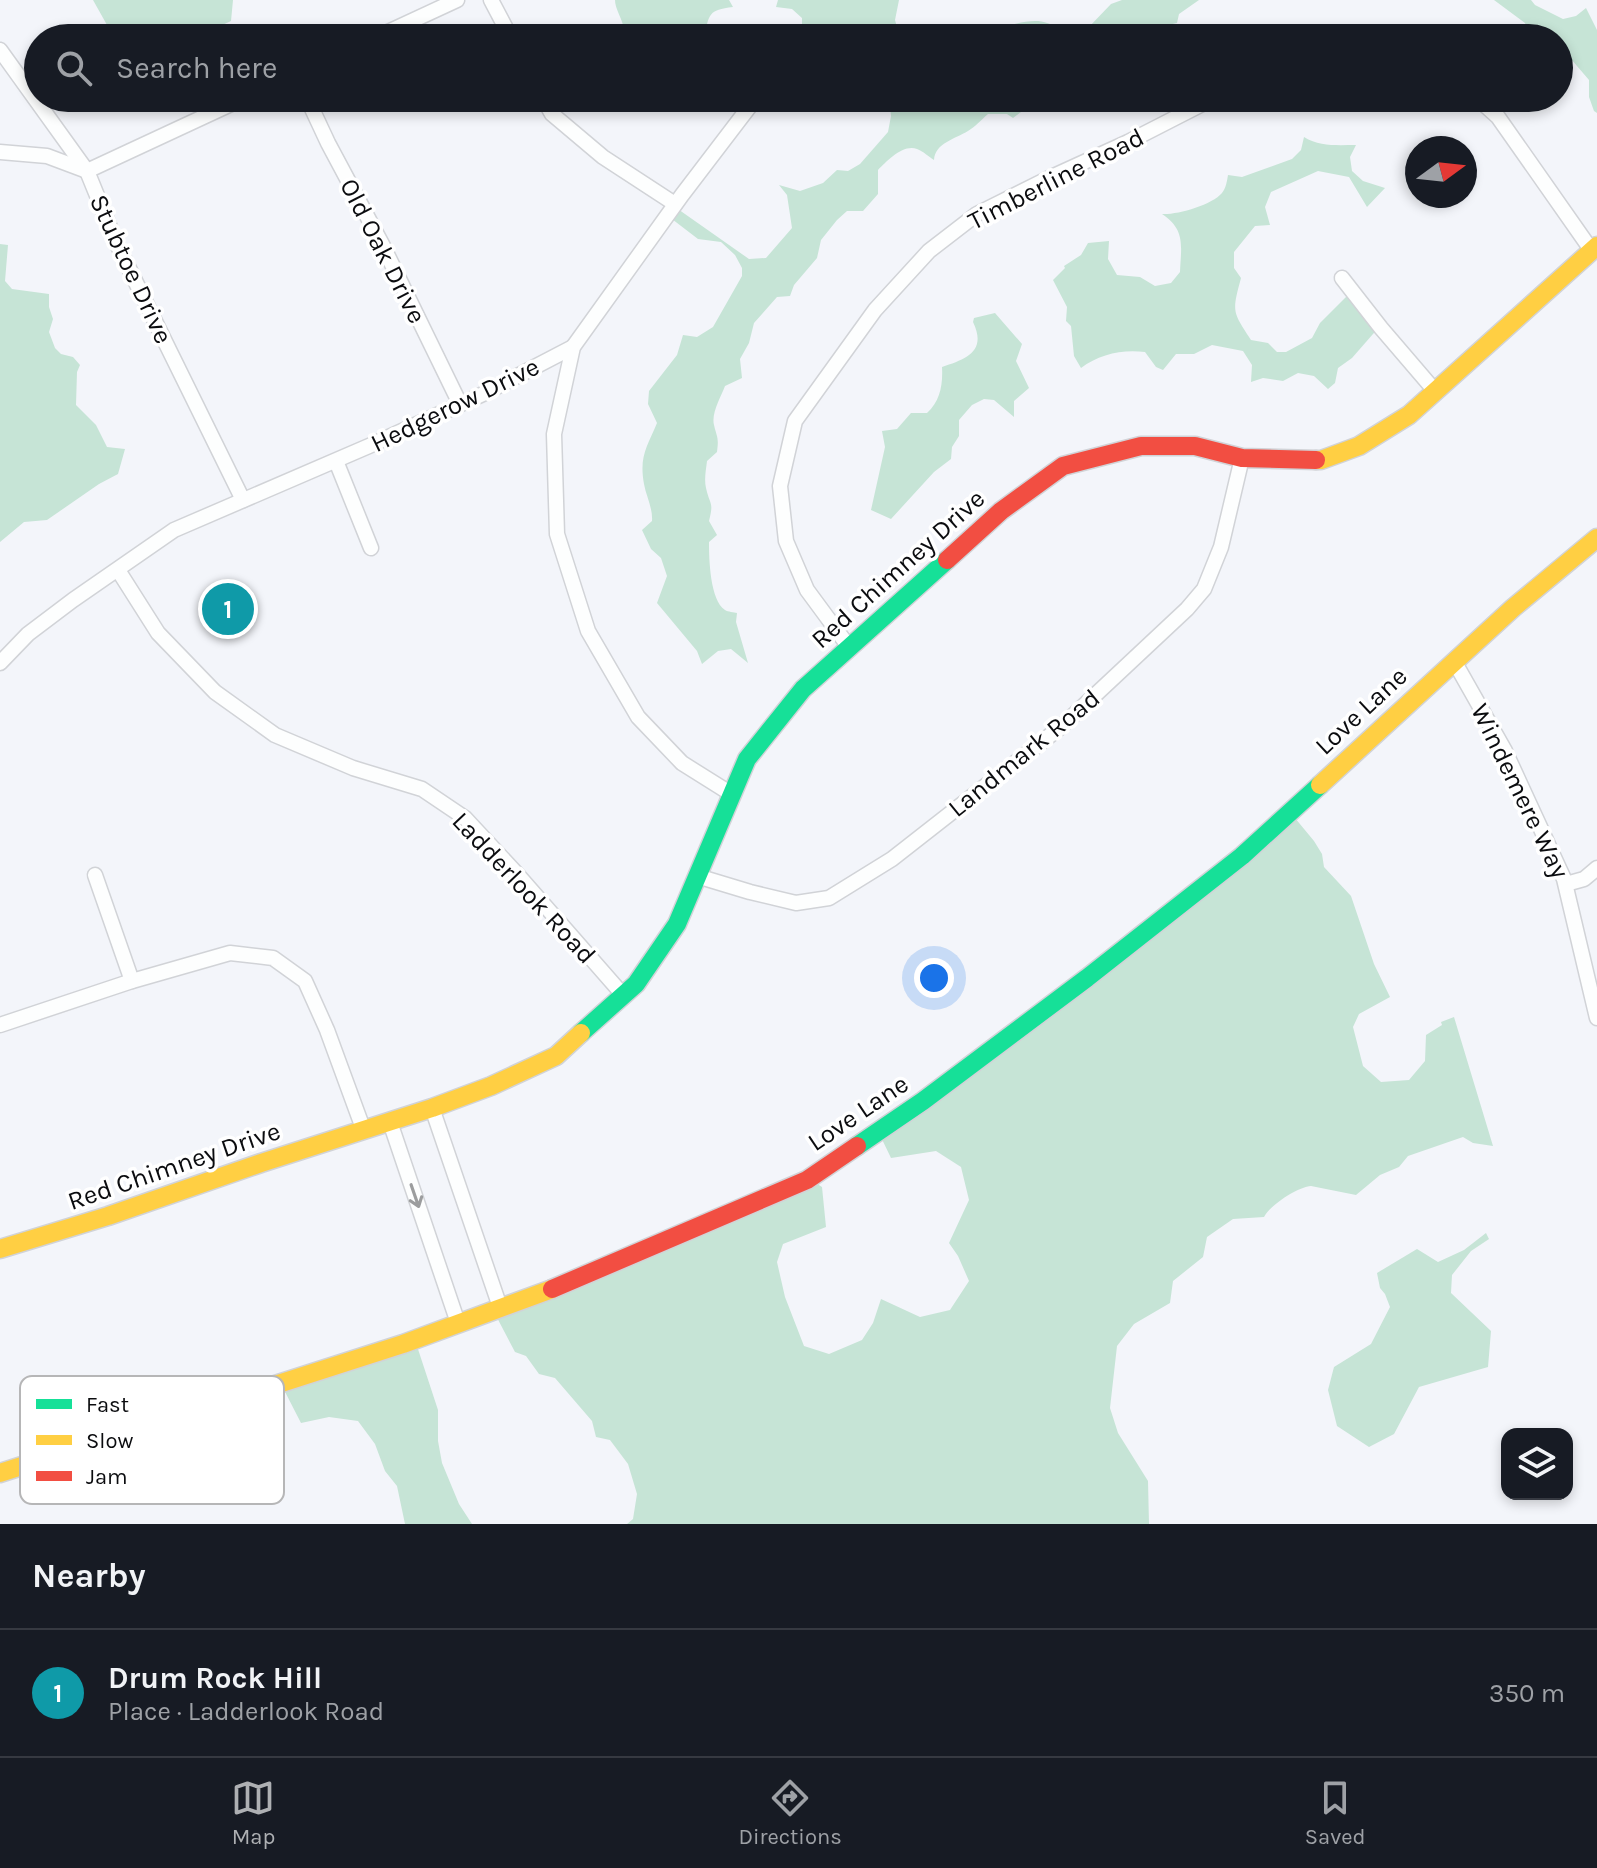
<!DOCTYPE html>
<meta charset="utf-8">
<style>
:root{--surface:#171b24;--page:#242831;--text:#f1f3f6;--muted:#9ea1a6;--line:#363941;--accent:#aeb0b3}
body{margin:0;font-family:Karla,sans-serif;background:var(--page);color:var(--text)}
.controls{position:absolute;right:24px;bottom:24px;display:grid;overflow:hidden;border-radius:16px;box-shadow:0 4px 12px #0003}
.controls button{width:72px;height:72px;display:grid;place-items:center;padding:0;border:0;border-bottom:2px solid var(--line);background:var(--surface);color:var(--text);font:40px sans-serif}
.compass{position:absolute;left:1405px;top:136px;width:72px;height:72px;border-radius:50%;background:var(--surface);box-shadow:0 4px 12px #0003;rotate:75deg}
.you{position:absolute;left:934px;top:978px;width:28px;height:28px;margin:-20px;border:6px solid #fff;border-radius:50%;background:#1a73e8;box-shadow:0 0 0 12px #1a73e833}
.badge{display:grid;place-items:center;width:52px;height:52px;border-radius:50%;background:var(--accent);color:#fff;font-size:26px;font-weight:700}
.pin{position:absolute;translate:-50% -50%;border:4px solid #fff;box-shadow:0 2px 8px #0006}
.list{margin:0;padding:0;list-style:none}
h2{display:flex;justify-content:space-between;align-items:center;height:104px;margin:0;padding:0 32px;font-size:34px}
h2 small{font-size:26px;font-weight:400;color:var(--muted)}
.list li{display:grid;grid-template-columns:52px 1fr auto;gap:24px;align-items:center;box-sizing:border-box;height:128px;padding:0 32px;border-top:2px solid var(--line)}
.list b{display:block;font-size:30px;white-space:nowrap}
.list p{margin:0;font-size:26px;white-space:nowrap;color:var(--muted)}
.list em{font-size:26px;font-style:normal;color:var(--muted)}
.icon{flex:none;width:44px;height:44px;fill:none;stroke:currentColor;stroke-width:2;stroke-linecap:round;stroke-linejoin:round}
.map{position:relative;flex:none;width:1597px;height:1524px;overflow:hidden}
.search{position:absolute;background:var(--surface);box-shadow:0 4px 12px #0003;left:24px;right:24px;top:24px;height:88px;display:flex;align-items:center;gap:20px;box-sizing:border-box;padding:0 28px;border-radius:44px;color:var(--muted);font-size:30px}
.sheet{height:232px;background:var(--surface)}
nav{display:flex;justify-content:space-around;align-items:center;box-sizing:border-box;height:112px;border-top:2px solid var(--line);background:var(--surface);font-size:22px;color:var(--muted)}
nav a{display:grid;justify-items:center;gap:4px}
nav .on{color:var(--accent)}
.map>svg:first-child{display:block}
</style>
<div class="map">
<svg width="1597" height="1524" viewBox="0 0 1597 1524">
<rect width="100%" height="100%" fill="#f3f5fa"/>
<g fill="#c6e4d6">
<polygon points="93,0 233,0 231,21 194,38 103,38 107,25"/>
<path d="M615,0h114l4,7c-25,3 -24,7 -29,31h-90l9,-13c-2,-8 -8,-17 -8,-25z"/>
<polygon points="778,0 899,0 895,20 900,38 802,38 802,18 792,9 776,7"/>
<path d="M1122,0h77l-20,14 -2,9 -47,11 -6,4h-125l3,-11c23,-5 40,-12 59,4l26,-2 24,-25z"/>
<polygon points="1494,0 1531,0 1535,5 1563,19 1576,16 1586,8 1597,30 1597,113 1594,111 1589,97 1589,80 1559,45 1559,38 1531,38 1525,23"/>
<path d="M889,98h143l-10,9 -1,5 -8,6 -6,-4h-19c-7,6 -13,13 -20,17 -13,8 -33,12 -34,29 -5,-3 -11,-9 -17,-11 -14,-5 -30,12 -39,21v24l-15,17h-16l-10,9 -16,20 -4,18 -23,27 -4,11 -13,1 -23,26 -5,20 -9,16 2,19 -17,8c-4,11 -14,27 -11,39 3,13 5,12 3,27l-10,9c-1,9 -3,18 -1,27 4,18 8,13 3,33l8,14 -8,7c0,17 1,58 16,68 3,2 9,2 12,3l-1,9 12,41 -17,-14 -13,2 -16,13 -5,-13 -40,-48 10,-27 -6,-18 -10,-9 -9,-19 10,-9c1,-13 -6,-25 -8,-37 -5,-28 3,-37 13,-61l-9,-19 1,-13 28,-36 6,-20 14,2 16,-10 29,-51v-8l-7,-13 -14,-13 -23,-3 -30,-23 7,-9 74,52 17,-1 26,-30 -5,-33 -8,-10 21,6 23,-8 14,-13 11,1 12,-7 28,-32 3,-16z"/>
<path d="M1304,137c16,10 34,8 52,8l-6,12 2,14 11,10 22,7 -18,19 -18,-30 -31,-6 -47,21 -6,15 5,18 -15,1 -21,26v16l7,10c-9,34 -9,33 10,62l17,3 9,9h9l26,-14 8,-15 27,-27 4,1 29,29 -28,32 -14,10 -3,15 -7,6 -14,-13 -16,-3 -15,8 -20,-3 -12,4 1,-17 -9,-14 -31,-6 -18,9h-18l-13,16 -7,-3 -11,-15c-22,-3 -46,2 -64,16l-7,-12 -3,-30 -5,-5 1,-14 -14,-27 12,-12 -1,-2 17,-11 7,-12 21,-2 -1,18 9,16 23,2 15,9 16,-3 9,-11c1,-26 6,-42 -18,-58 15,1 50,-9 60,-21 4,-5 5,-12 6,-18l14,2 50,-18 9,-9z"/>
<polygon points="0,244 8,245 5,281 12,289 49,294 49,307 53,319 49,332 55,348 61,354 73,357 80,365 77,372 76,405 96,425 107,447 125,449 118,474 99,484 47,520 24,522 0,542"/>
<path d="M995,313l27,31 -6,17 13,27 -15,13v16l-20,-17 -10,-1 -12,6 -13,15v16l-7,11 -1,12 -17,13 -43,47 -20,-9 14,-63 -3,-16 15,-2 14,-16h16c13,-12 16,-28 15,-46 25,-8 45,-16 31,-45l1,-4z"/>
<path d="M1290,812l24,29 8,13 2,13 27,29 23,68 16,33 -31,17 -6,13 10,39 18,16 28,-2 16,-19 1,-26 16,-10 -1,-3 13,-5 39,129 -20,-3 -10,-6 -55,19 -9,11 -19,8 -24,20 -45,-9c-13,1 -41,19 -47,31l-31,2 -26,18 -4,20 -30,24 -3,22 -36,21 -17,22 -7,62 8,25 30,48 1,43h-522l6,-5 4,-25 -9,-30 -18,-24 -14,-3 -4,-16 -37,-43 -16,-4 -13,-18 -11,-4 -22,-42 315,-132 14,9 4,40 -43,17 -6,18 8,35 19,49 25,8 33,-14 11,-17 8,-24 39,18 30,-7 19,-29 -11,-25 -9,-13 20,-43 -8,-33 -25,-16 -45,7 -13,-27z"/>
<polygon points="1486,1233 1489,1239 1471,1251 1452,1275 1451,1293 1491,1331 1488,1367 1419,1387 1394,1434 1369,1447 1337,1426 1328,1390 1334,1367 1371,1344 1390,1307 1385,1294 1380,1288 1377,1273 1417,1249 1438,1262 1464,1250"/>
<polygon points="415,1340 438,1410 438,1441 442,1463 459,1504 472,1524 405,1524 397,1486 385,1471 375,1444 358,1421 329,1417 301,1423 281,1384"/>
</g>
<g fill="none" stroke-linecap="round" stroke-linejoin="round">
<defs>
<g id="street">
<polyline points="491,0 511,38"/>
<polyline points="375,38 457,0"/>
<polyline points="0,50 87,171 116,242 243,500"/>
<polyline points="307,98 328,143 383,246 460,404"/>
<polyline points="543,98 552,114 603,157 675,204"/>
<polyline points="1477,98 1498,117 1592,251"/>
<polyline points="0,152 47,156 87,171 244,98"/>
<polyline points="1342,278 1381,328 1435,391"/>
<polyline points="336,461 371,548"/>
<polyline points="118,570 158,633 215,692 275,735 353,768 422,789 465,818 518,875 624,996"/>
<polyline points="849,647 807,590 786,541 780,486 795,421 875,310 929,251 977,214 1047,179 1128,142 1214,98"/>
<polyline points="1454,661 1505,751 1564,879 1597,1018"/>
<polyline points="0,663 28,634 73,600 174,530 369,446 483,394 573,347"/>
<polyline points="733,795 682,763 638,717 588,631 557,534 554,434 573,347 682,195 756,98"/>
<polyline points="95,875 132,981"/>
<polyline points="697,876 750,892 796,903 829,898 892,859 1062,726 1187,609 1204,589 1221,547 1242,458"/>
<polyline points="1566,884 1584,879 1597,868"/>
<polyline points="0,1025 132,981 230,953 273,958 305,981 327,1030 364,1131"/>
<polyline points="432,1108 500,1307"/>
<polyline points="390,1122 458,1323"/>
</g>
<g id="fast">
<polyline points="581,1033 636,984 677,924 747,759 803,689 947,560"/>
<polyline points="857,1146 923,1101 1087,978 1242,856 1320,785"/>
</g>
<g id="slow">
<polyline points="1316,460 1321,460 1359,446 1409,415 1597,246"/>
<polyline points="1320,785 1513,608 1597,538"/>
<polyline points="0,1249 108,1216 261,1163 432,1108 491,1086 556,1056 581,1033"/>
<polyline points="0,1473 403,1344 552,1289"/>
</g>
<g id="jam">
<polyline points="947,560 1001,511 1063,466 1141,446 1195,446 1242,458 1316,460"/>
<polyline points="552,1289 807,1180 857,1146"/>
</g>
</defs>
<use href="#street" stroke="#d1d3d7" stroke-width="17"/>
<use href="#fast" stroke="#d1d3d7" stroke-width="21"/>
<use href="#slow" stroke="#d1d3d7" stroke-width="21"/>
<use href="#jam" stroke="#d1d3d7" stroke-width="21"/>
<use href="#street" stroke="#fdfefe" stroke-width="14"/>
<use href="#fast" stroke="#16e098" stroke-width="18"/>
<use href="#slow" stroke="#ffcf43" stroke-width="18"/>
<use href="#jam" stroke="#f24e42" stroke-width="18"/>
</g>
<defs><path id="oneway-shaft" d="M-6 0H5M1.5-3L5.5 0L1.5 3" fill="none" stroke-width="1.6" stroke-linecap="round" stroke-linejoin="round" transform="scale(2)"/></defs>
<use stroke="#9c9d9e" href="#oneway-shaft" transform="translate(415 1196) rotate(71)"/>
<g text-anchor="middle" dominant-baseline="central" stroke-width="7" stroke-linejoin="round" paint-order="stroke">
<g font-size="26" fill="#0b0c0f" stroke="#fff">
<text transform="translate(1056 179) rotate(-27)">Timberline Road</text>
<text transform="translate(383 251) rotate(63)">Old Oak Drive</text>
<text transform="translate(131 269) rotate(65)">Stubtoe Drive</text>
<text transform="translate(455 405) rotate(-26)">Hedgerow Drive</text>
<text transform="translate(898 569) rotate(-42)">Red Chimney Drive</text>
<text transform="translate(1361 711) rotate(-43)">Love Lane</text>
<text transform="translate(1024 753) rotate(-39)">Landmark Road</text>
<text transform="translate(1520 791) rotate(64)">Windemere Way</text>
<text transform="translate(524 888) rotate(47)">Ladderlook Road</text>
<text transform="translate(858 1113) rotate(-34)">Love Lane</text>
<text transform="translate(174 1166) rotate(-19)">Red Chimney Drive</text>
</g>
</g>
<rect x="20" y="1376" width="264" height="128" rx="12" fill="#fff" stroke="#b6b6b7" stroke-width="2"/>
<rect x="36" y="1399" width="36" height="10" fill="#16e098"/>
<rect x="36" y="1435" width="36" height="10" fill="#ffcf43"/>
<rect x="36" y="1471" width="36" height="10" fill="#f24e42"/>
<g font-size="22" fill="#0b0c0f">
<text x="86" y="1412">Fast</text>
<text x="86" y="1448">Slow</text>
<text x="86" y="1484">Jam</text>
</g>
</svg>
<div class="controls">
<button><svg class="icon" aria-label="layers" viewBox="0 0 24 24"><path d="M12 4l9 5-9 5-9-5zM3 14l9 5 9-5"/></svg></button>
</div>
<svg class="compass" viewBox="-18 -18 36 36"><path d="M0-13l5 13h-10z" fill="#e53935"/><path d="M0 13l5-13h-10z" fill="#9ea1a6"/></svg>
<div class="you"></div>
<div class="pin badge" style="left:228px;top:609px;background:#0f9aa8">1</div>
<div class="search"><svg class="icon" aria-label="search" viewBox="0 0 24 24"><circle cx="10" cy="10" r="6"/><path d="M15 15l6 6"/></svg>Search here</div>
</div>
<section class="sheet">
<h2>Nearby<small></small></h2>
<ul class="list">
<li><span class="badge" style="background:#0f9aa8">1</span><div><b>Drum Rock Hill</b><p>Place · Ladderlook Road</p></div><em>350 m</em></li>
</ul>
</section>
<nav>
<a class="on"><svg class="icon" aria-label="map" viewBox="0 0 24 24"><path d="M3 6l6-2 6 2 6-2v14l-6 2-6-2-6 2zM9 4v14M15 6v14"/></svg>Map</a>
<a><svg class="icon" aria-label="directions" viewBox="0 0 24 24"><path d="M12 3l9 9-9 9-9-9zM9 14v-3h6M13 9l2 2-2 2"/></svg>Directions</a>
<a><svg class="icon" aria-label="saved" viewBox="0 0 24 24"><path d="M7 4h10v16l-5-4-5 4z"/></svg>Saved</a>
</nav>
